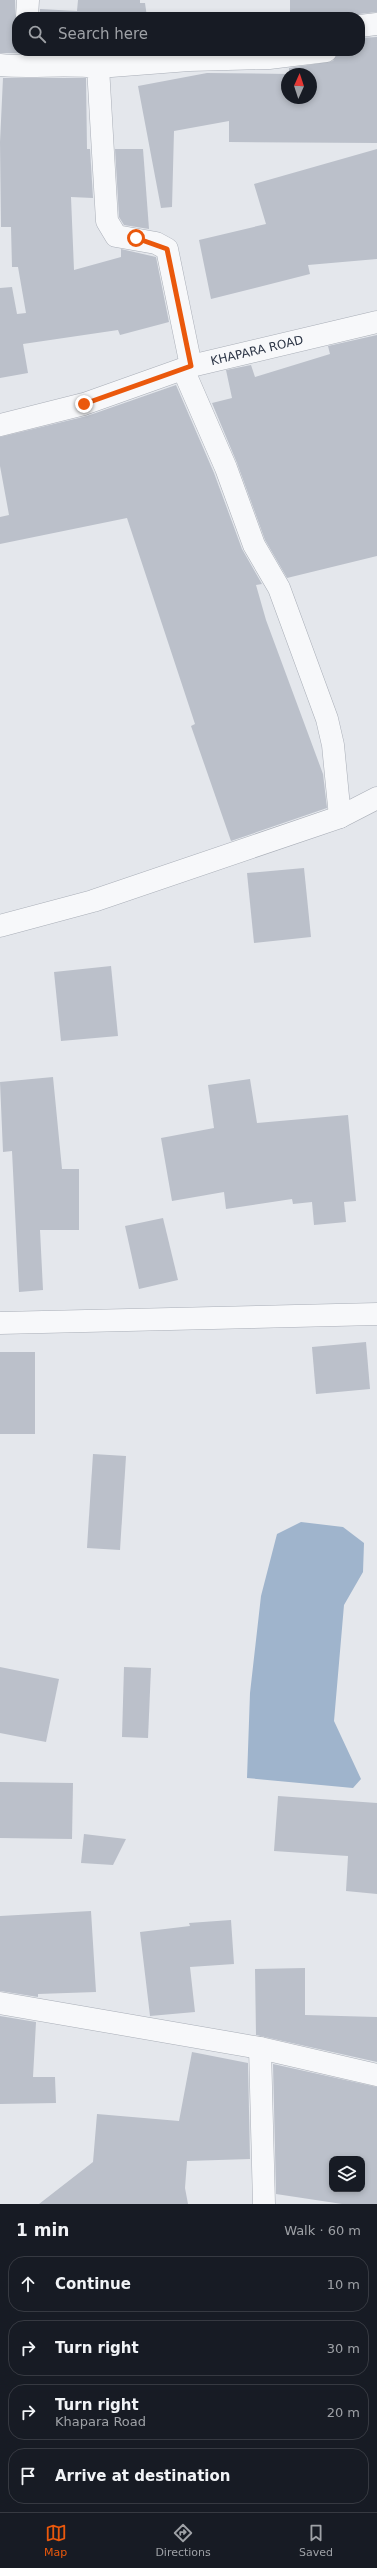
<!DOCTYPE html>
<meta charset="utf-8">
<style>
:root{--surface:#171b24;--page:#20242c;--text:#f1f3f6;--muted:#9ea1a6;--line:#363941;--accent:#ea580c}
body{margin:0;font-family:"DejaVu Sans",sans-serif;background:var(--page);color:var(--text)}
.controls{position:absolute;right:12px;bottom:12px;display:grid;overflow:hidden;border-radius:8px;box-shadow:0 2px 6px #0003}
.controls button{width:36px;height:36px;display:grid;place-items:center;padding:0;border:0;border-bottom:1px solid var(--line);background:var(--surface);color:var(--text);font:20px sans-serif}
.compass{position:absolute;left:281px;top:68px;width:36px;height:36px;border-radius:50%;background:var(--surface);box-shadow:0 2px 6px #0003;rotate:3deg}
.stop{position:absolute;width:12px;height:12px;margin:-9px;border:3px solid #ea580c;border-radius:50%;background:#fff}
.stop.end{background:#ea580c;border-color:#fff;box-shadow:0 1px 4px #0008}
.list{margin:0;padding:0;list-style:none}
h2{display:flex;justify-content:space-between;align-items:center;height:52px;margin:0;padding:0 16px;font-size:17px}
h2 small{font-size:13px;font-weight:400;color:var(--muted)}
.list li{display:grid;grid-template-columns:26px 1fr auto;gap:12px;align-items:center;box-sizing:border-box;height:56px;margin:0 8px 8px;padding:0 8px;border:1px solid var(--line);border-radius:16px}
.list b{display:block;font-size:15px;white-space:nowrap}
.list p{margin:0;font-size:13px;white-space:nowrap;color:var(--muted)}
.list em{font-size:13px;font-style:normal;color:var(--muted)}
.icon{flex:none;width:22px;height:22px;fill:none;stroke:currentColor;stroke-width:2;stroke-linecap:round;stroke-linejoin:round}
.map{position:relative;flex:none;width:377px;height:2204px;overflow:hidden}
.search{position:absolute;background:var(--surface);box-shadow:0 2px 6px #0003;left:12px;right:12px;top:12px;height:44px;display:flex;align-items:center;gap:10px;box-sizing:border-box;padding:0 14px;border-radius:16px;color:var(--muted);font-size:15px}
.sheet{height:308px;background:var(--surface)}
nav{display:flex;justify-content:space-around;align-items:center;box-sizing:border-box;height:56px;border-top:1px solid var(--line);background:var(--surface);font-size:11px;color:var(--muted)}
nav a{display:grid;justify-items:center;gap:2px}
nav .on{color:var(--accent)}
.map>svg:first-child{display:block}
</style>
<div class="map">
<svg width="377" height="2204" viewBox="0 0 377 2204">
<rect width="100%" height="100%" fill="#e4e7ec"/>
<polygon fill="#9fb4cc" points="301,1522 343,1527 364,1543 363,1572 344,1605 334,1721 361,1779 353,1788 247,1778 250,1693 261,1596 277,1534"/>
<g fill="#bbc0ca" fill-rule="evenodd">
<polygon points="0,0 15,0 17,51 143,51 98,54 0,53"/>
<polygon points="78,0 140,0 140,3 145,3 147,17 40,17 40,9 77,11"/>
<polygon points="290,0 377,0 377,12 359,14 352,17 290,17"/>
<path d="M377,37v106l-148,-1v-21l-55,10 -2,76 -11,1 -23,-122 69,-13 82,1v-6l44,-7 5,-10h22v-13zM287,74h24v24h-24z"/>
<polygon points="3,78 86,78 87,149 90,149 93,198 71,197 74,270 121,257 121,249 156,257 169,322 120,335 118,330 23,344 28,373 0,378 0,288 12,287 17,314 26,313 18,267 12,267 11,227 1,227 0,142"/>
<polygon points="115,149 143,149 149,229 124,225 119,217"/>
<polygon points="377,149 377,259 308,265 310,274 211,299 199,240 266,224 254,184"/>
<polygon points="377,335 377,556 287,578 265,540 237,463 212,403 232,398 226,370 251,365 255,377 330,354 328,346"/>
<polygon points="176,385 214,473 242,549 262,584 256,585 266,620 323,774 327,808 231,841 191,726 195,724 127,518 0,544 0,517 9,515 0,466 0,437 87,416"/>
<polygon points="304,868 311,937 254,943 247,873"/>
<polygon points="111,966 118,1036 61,1041 54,972"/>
<polygon points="53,1077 62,1169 79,1169 79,1230 40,1230 43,1290 19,1292 12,1151 3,1152 0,1082"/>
<polygon points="250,1079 257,1123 348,1115 356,1201 344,1202 346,1222 314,1225 312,1202 293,1204 292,1199 226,1209 224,1192 172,1201 161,1138 214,1128 208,1085"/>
<polygon points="163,1218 178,1280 139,1289 125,1226"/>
<polygon points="366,1342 370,1389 316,1394 312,1347"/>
<rect x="0" y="1352" width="35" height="82"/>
<polygon points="93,1454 126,1456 120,1550 87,1548"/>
<polygon points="0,1667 59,1679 46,1742 0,1733"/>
<polygon points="124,1667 151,1668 148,1738 122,1737"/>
<polygon points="0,1782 73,1783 72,1839 0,1838"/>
<polygon points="278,1796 377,1803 377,1894 346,1891 348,1856 274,1851"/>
<polygon points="84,1834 126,1839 113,1865 81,1863"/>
<polygon points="91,1911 96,1992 38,1994 38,1997 0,1991 0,1916"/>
<polygon points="231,1920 234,1964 190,1967 195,2012 150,2016 140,1932 190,1926 189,1923"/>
<polygon points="305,1968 305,2015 377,2017 377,2062 256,2035 255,1969"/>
<polygon points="0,2016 36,2022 33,2077 55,2077 56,2103 0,2104"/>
<polygon points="192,2052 248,2063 250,2159 187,2161 185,2188 188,2204 39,2204 93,2162 97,2114 179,2121"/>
<path d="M273,2064l104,23v117h-35l-66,-10zM332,2159h30v30h-30z"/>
</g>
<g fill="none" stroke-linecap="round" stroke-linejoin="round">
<defs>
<g id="minor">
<polyline points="27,17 28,0"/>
<polyline points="360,26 377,24"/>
<path d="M0,65c33,3 65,-2 98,2l9,154 9,15 40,7 11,6 24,117"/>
<polyline points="98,67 189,60 269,58 326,51"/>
<polyline points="183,369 226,468 254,545 279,588 327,719 333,745 340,817 377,798"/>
<path id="s1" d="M0,425l84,-21 107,-38 186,-44"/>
<polyline points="0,926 93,901 340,817"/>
<polyline points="0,1323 377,1314"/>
<polyline points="0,2003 260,2048 377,2075"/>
<polyline points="260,2048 264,2204"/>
</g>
</defs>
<use href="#minor" stroke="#a9aeb7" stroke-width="23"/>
<use href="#minor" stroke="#f7f8fa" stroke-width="22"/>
</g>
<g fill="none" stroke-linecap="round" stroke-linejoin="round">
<polyline stroke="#ea580c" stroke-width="5" points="84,404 191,366 167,249 136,238"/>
</g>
<g text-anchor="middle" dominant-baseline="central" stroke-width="3" stroke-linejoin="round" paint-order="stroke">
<g font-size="12" fill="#2b3445" stroke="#f4f6f9">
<text stroke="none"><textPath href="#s1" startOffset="268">KHAPARA ROAD</textPath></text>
</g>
</g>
</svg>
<div class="controls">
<button><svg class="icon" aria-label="layers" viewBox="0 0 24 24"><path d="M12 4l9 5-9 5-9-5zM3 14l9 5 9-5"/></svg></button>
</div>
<svg class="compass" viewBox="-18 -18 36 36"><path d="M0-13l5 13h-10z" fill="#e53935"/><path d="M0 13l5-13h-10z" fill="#9ea1a6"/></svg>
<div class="stop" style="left:136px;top:238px"></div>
<div class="stop end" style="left:84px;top:404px"></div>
<div class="search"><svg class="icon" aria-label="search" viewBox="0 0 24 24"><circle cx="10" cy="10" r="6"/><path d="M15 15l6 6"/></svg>Search here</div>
</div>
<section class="sheet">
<h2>1 min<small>Walk · 60 m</small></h2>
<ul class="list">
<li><svg class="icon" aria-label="ahead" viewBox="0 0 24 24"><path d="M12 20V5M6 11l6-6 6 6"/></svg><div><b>Continue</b></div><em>10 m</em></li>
<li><svg class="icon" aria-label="right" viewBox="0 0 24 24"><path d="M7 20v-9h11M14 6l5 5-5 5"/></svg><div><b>Turn right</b></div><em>30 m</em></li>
<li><svg class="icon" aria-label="right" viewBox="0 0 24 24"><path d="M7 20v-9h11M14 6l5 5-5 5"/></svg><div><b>Turn right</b><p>Khapara Road</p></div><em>20 m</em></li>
<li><svg class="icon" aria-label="arrive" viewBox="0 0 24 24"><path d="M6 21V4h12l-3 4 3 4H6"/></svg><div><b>Arrive at destination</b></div></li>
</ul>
</section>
<nav>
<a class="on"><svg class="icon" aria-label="map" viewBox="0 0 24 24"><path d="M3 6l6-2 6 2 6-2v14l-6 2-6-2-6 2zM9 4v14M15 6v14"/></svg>Map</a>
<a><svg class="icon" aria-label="directions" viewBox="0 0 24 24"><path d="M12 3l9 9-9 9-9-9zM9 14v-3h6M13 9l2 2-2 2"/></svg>Directions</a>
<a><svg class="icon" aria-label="saved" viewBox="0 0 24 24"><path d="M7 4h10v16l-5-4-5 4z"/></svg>Saved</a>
</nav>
